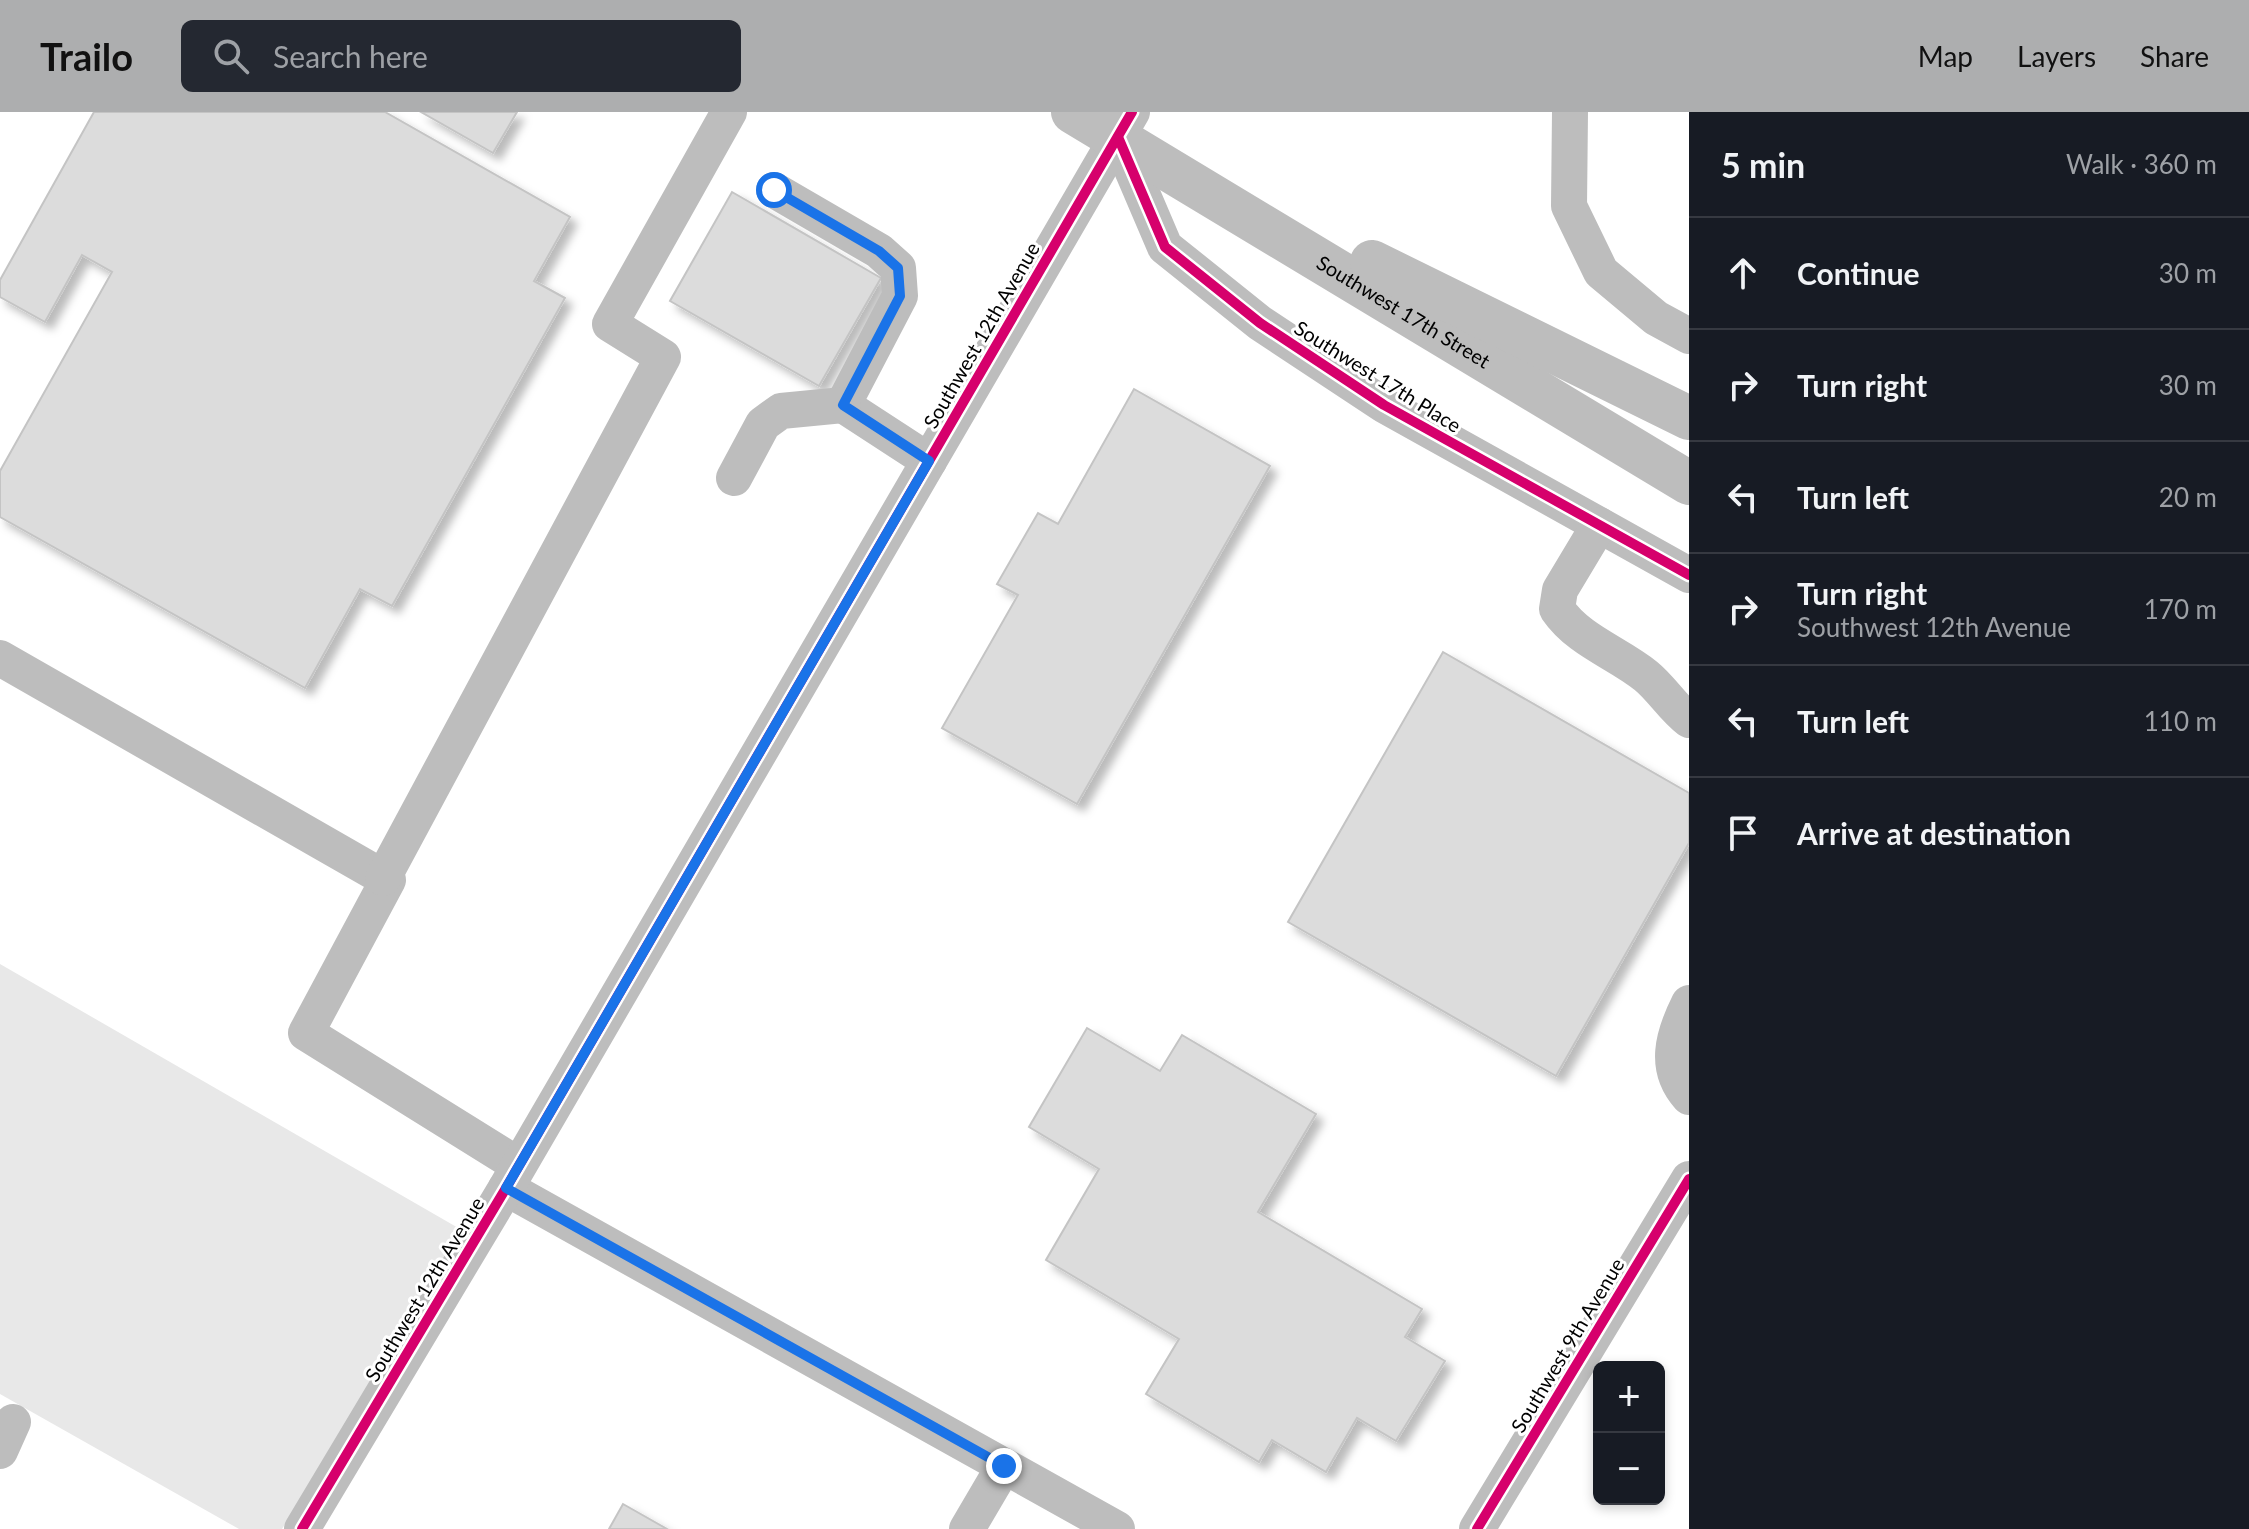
<!DOCTYPE html>
<meta charset="utf-8">
<style>
:root{--surface:#171b24;--page:#242831;--text:#f1f3f6;--muted:#9ea1a6;--line:#363941;--accent:#adaeaf}
body{margin:0;font-family:Lato,sans-serif;background:var(--page);color:var(--text)}
.controls{position:absolute;right:24px;bottom:24px;display:grid;overflow:hidden;border-radius:12px;box-shadow:0 4px 12px #0003}
.controls button{width:72px;height:72px;display:grid;place-items:center;padding:0;border:0;border-bottom:2px solid var(--line);background:var(--surface);color:var(--text);font:40px sans-serif}
.stop{position:absolute;width:24px;height:24px;margin:-18px;border:6px solid #1a73e8;border-radius:50%;background:#fff}
.stop.end{background:#1a73e8;border-color:#fff;box-shadow:0 2px 8px #0008}
.list{margin:0;padding:0;list-style:none}
h2{display:flex;justify-content:space-between;align-items:center;height:104px;margin:0;padding:0 32px;font-size:34px}
h2 small{font-size:26px;font-weight:400;color:var(--muted)}
.list li{display:grid;grid-template-columns:52px 1fr auto;gap:24px;align-items:center;box-sizing:border-box;height:112px;padding:0 32px;border-top:2px solid var(--line)}
.list b{display:block;font-size:30px;white-space:nowrap}
.list p{margin:0;font-size:26px;white-space:nowrap;color:var(--muted)}
.list em{font-size:26px;font-style:normal;color:var(--muted)}
.icon{flex:none;width:44px;height:44px;fill:none;stroke:currentColor;stroke-width:2;stroke-linecap:round;stroke-linejoin:round}
.map{position:relative;flex:none;width:1689px;height:1417px;overflow:hidden}
header{display:flex;align-items:center;gap:48px;box-sizing:border-box;height:112px;padding:0 40px;background:var(--accent);color:#111}
header strong{font-size:38px}
nav{display:flex;gap:44px;margin-inline-start:auto;font-size:28px}
.search{width:560px;height:72px;background:var(--page);display:flex;align-items:center;gap:20px;box-sizing:border-box;padding:0 28px;border-radius:12px;color:var(--muted);font-size:30px}
main{display:flex}
aside{flex:1;background:var(--surface)}
.map>svg:first-child{display:block}
</style>
<header>
<strong>Trailo</strong>
<div class="search"><svg class="icon" aria-label="search" viewBox="0 0 24 24"><circle cx="10" cy="10" r="6"/><path d="M15 15l6 6"/></svg>Search here</div>
<nav><a>Map</a><a>Layers</a><a>Share</a></nav>
</header>
<main>
<div class="map">
<svg width="1689" height="1417" viewBox="0 0 1689 1417">
<defs>
<filter id="shadow"><feDropShadow dx="7" dy="7" stdDeviation="4" flood-color="#0004"/></filter>
</defs>
<rect width="100%" height="100%" fill="#fff"/>
<polygon fill="#e8e8e8" points="0,852 467,1121 282,1417 239,1417 0,1282"/>
<g fill="#dcdcdc" stroke="#c4c4c4" stroke-width="2" filter="url(#shadow)">
<polygon points="94,0 385,0 570,105 534,169 565,186 392,494 360,477 305,576 0,405 0,359 112,160 82,143 45,210 0,185 0,168"/>
<polygon points="421,0 517,0 493,41"/>
<polygon points="732,80 881,166 819,274 670,189"/>
<polygon points="1134,277 1270,354 1077,692 942,616 1018,483 997,472 1038,401 1058,412"/>
<polygon points="1443,540 1689,681 1689,731 1556,964 1288,810"/>
<polygon points="1087,916 1160,959 1182,923 1316,1002 1258,1100 1422,1197 1405,1225 1445,1249 1396,1329 1357,1306 1326,1360 1272,1328 1259,1350 1146,1282 1179,1227 1046,1148 1099,1057 1029,1015"/>
<polygon points="623,1392 667,1417 609,1417"/>
</g>
<g fill="none" stroke-linecap="round" stroke-linejoin="round">
<g stroke="#bdbdbd" stroke-width="36">
<polyline points="1570,0 1569,94 1601,160 1656,206 1689,224"/>
<polyline points="1118,25 1165,135 1260,211 1384,293 1689,463"/>
<polyline points="774,78 879,139 898,156 900,184 843,293 929,349"/>
<polyline points="734,366 763,312 781,299 843,293"/>
<path d="M1599,413l-39,65 -3,19c22,32 59,43 89,67 16,13 26,31 43,44"/>
<polyline points="0,546 388,768 306,921 518,1053"/>
<polyline points="383,766 663,245 610,212 729,0"/>
<path d="M1689,891c-16,32 -26,65 0,94"/>
<polyline points="506,1076 1117,1417"/>
<polyline points="0,1339 13,1310"/>
<polyline points="302,1417 506,1076 1132,0"/>
<polyline points="967,1417 1004,1354"/>
<polyline points="1477,1417 1689,1067"/>
</g>
<g stroke="#bdbdbd" stroke-width="44">
<path id="s1" d="M1073,0l616,371"/>
<polyline points="1372,150 1689,306"/>
</g>
<defs>
<g id="cycleway">
<polyline points="1118,25 1165,135 1260,211 1384,293 1689,463"/>
<polyline points="302,1417 506,1076 1132,0"/>
<polyline points="1477,1417 1689,1067"/>
</g>
</defs>
<use href="#cycleway" stroke="#fff" stroke-width="15"/>
<use href="#cycleway" stroke="#d6006c" stroke-width="10"/>
</g>
<g fill="none" stroke-linecap="round" stroke-linejoin="round">
<polyline stroke="#1a73e8" stroke-width="10" points="774,78 879,139 898,156 900,184 843,293 929,349 506,1076 1004,1354"/>
</g>
<g text-anchor="middle" dominant-baseline="central" stroke-width="6" stroke-linejoin="round" paint-order="stroke">
<g font-size="20" fill="#000" stroke="#fff">
<text stroke="none"><textPath href="#s1" startOffset="386">Southwest 17th Street</textPath></text>
<text transform="translate(981 223) rotate(-60)">Southwest 12th Avenue</text>
<text transform="translate(1378 264) rotate(32)">Southwest 17th Place</text>
<text transform="translate(424 1177) rotate(-59)">Southwest 12th Avenue</text>
<text transform="translate(1567 1233) rotate(-59)">Southwest 9th Avenue</text>
</g>
</g>
</svg>
<div class="controls">
<button>+</button>
<button>−</button>
</div>
<div class="stop" style="left:774px;top:78px"></div>
<div class="stop end" style="left:1004px;top:1354px"></div>
</div>
<aside>
<h2>5 min<small>Walk · 360 m</small></h2>
<ul class="list">
<li><svg class="icon" aria-label="ahead" viewBox="0 0 24 24"><path d="M12 20V5M6 11l6-6 6 6"/></svg><div><b>Continue</b></div><em>30 m</em></li>
<li><svg class="icon" aria-label="right" viewBox="0 0 24 24"><path d="M7 20v-9h11M14 6l5 5-5 5"/></svg><div><b>Turn right</b></div><em>30 m</em></li>
<li><svg class="icon" aria-label="left" viewBox="0 0 24 24"><path d="M17 20v-9H6M10 6l-5 5 5 5"/></svg><div><b>Turn left</b></div><em>20 m</em></li>
<li><svg class="icon" aria-label="right" viewBox="0 0 24 24"><path d="M7 20v-9h11M14 6l5 5-5 5"/></svg><div><b>Turn right</b><p>Southwest 12th Avenue</p></div><em>170 m</em></li>
<li><svg class="icon" aria-label="left" viewBox="0 0 24 24"><path d="M17 20v-9H6M10 6l-5 5 5 5"/></svg><div><b>Turn left</b></div><em>110 m</em></li>
<li><svg class="icon" aria-label="arrive" viewBox="0 0 24 24"><path d="M6 21V4h12l-3 4 3 4H6"/></svg><div><b>Arrive at destination</b></div></li>
</ul>
</aside>
</main>
